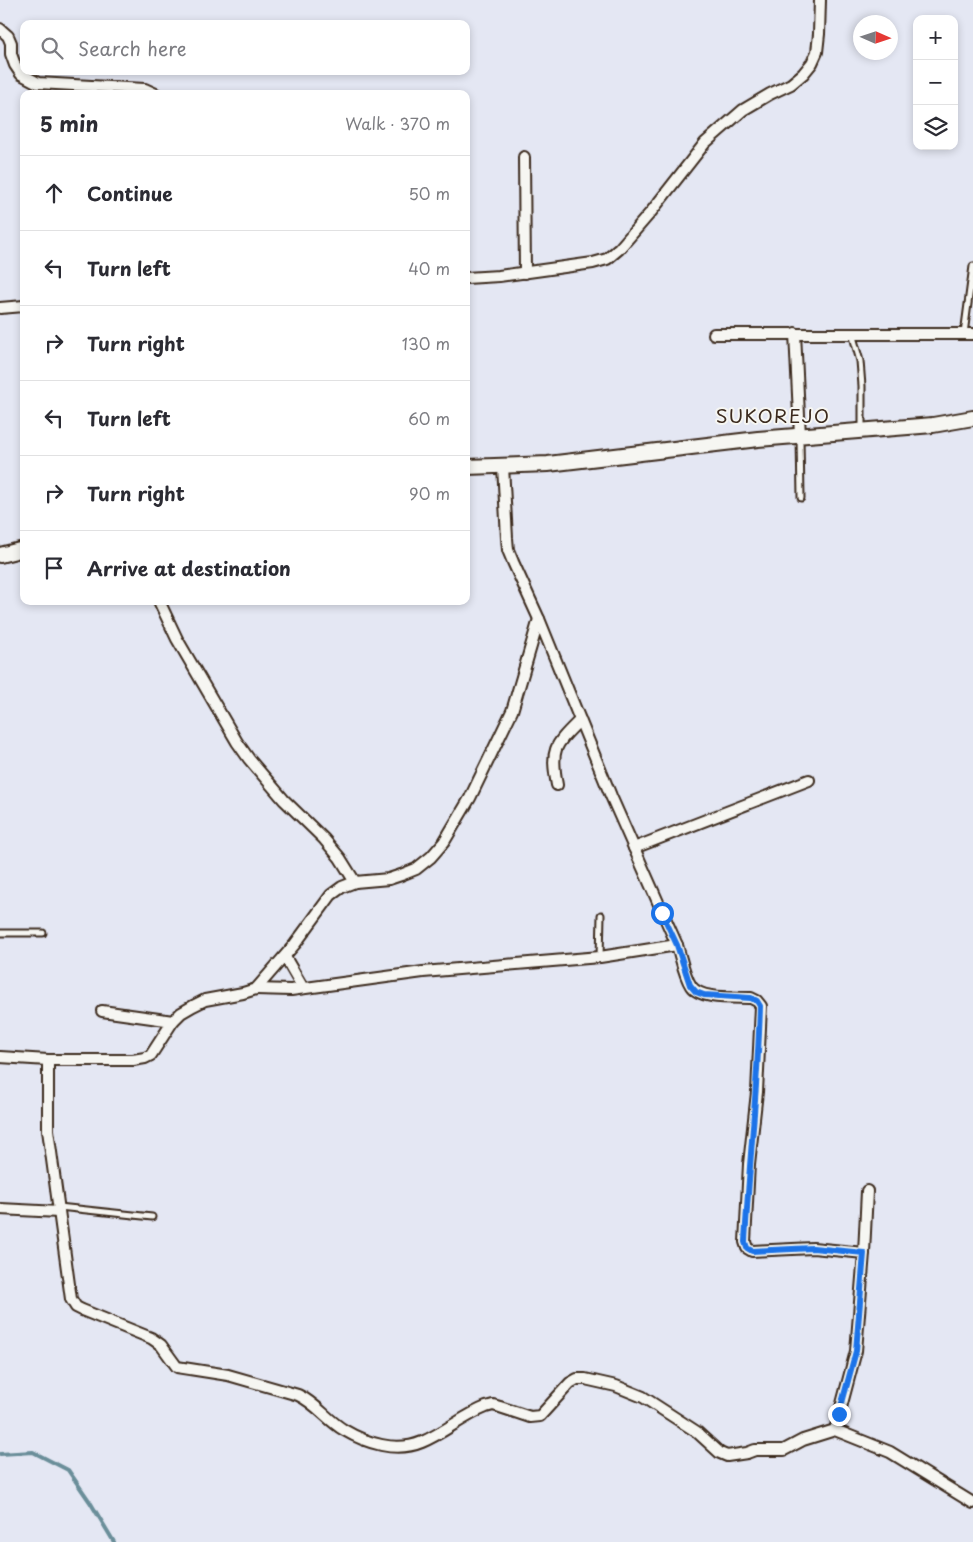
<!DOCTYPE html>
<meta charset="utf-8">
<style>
:root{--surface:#fff;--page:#f7f7f7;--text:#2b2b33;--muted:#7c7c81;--line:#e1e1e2}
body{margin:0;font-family:"Playpen Sans",sans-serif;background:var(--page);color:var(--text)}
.controls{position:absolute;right:15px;top:15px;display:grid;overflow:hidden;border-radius:10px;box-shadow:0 2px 8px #0003}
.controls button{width:45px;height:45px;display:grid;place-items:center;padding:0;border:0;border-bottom:1px solid var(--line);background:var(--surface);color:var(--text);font:25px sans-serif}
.compass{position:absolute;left:853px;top:15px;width:45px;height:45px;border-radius:50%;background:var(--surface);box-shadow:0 2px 8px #0003;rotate:93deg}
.stop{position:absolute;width:15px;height:15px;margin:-11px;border:4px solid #1a73e8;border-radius:50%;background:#fff}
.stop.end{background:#1a73e8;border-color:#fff;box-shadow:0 1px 5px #0008}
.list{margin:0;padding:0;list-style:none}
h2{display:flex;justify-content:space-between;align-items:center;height:65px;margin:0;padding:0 20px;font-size:21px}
h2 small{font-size:16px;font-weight:400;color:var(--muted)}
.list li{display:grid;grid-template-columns:32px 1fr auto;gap:15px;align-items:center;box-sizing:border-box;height:75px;padding:0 20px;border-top:1px solid var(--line)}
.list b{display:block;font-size:19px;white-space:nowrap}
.list em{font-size:16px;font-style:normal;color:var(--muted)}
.icon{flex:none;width:28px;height:28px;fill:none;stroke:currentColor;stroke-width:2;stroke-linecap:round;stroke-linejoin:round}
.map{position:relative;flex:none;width:973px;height:1542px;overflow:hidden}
.search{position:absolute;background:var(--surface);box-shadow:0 2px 8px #0003;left:20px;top:20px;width:450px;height:55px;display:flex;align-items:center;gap:12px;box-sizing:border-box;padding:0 18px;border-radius:10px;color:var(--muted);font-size:19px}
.panel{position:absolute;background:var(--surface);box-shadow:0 2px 8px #0003;left:20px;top:90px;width:450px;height:515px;border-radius:10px}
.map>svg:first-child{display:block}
</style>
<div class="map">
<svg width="973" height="1542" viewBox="0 0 973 1542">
<rect width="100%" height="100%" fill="#e4e7f3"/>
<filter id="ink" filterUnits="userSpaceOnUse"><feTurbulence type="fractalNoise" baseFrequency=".02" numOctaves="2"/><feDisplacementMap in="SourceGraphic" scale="10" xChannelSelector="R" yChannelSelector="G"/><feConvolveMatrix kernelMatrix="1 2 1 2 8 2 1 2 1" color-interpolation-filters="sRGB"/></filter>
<g filter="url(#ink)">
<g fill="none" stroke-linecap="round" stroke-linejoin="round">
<polyline stroke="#6a8e99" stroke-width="4" points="0,1454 33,1452 68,1470 90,1502 114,1542"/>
<defs>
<g id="lane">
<polyline points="852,333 860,361 862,386 862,430"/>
<polyline points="964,334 973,266"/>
<polyline points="800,438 801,498"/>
<polyline points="0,933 43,933"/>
<polyline points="600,957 601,915"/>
<polyline points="59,1207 152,1217"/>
</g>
<g id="street">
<polyline points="0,29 8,36 11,43 11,54 15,65 21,74 38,83 145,89 156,94"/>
<polyline points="524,157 525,273"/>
<polyline points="466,278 499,276 593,263 607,259 619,249 651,212 705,143 743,110 770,94 791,84 803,74 812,63 817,52 819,34 820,0"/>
<polyline points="0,308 24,306"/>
<polyline points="795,333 800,436"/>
<polyline points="714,334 973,334"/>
<polyline points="503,466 507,538 508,550 513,562 539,619 611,796 677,945"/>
<polyline points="159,601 177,639 237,742 249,759 284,800 324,839 340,858 355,882"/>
<path d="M557,785c-7,-37 -2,-40 23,-65"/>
<polyline points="634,848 809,780"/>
<polyline points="285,957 303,988"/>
<path d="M256,989l35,1 132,-18 177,-15 77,-12c4,13 7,30 14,41 9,14 44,11 60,12l6,3 4,5 -4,86 -8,72 -4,78 2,6 5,3 61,-3 51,5 -8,98 -21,79"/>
<polyline points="102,1011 173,1021"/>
<polyline points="0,1057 48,1060 133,1060 145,1058 151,1055 173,1021 181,1013 193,1006 205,1000 243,993 256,989 295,944 331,895 342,887 355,882 389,879 401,875 416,869 431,857 444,842 470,798 512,711 539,619"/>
<path d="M48,1060v70l23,169 5,8 6,3 69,28 10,7 16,22 51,8 70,20c18,8 29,25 46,35 22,13 52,23 78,12 22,-9 41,-26 64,-35l7,-2 7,2 30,10 10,-1 30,-33 7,-4h8l31,7 27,11 54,35 23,21 7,3 20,-3 8,-3h29l19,-10 32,-10 55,22 83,51"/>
<polyline points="0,1209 59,1212"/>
<polyline points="864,1253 867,1191"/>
</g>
<g id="secondary">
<polyline points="466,467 548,464 758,439 933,425 973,418"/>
<polyline points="0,555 24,549"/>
</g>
</defs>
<use href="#lane" stroke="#3b2a1e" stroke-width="9"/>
<use href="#street" stroke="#3b2a1e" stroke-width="14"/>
<use href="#secondary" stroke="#3b2a1e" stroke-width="18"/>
<use href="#lane" stroke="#f6f6f2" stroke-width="5"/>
<use href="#street" stroke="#f6f6f2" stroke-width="10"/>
<use href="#secondary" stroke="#f6f6f2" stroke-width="14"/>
</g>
</g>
<g fill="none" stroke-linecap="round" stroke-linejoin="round" filter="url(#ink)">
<path stroke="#1a73e8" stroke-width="6" d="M662,913l15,32 13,40 6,7 8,3 47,3 6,3 3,5c-2,79 -11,157 -15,236l2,6 5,3 61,-3 51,5 -8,98 -17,63"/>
</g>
<g text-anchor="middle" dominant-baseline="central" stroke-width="4" stroke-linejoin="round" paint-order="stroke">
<g font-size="19" letter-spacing="1" fill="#3b2a1e" stroke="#f6f6f2">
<text x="773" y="415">SUKOREJO</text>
</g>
</g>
</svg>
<div class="controls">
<button>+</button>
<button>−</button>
<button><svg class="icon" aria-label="layers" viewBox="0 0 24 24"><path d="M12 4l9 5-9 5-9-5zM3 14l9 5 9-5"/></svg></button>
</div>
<svg class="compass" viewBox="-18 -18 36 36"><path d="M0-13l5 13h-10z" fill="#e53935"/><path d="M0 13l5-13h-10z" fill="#7c7c81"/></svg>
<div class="stop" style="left:662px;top:913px"></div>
<div class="stop end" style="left:839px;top:1414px"></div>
<div class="search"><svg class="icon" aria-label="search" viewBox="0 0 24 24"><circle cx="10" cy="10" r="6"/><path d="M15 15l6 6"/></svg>Search here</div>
<section class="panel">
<h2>5 min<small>Walk · 370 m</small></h2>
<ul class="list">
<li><svg class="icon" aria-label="ahead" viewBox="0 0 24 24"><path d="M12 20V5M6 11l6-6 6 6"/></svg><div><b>Continue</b></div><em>50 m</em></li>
<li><svg class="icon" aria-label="left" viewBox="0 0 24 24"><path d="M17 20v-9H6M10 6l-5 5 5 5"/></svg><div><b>Turn left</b></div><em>40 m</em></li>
<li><svg class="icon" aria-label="right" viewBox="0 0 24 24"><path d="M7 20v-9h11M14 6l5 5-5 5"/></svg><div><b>Turn right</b></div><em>130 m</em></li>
<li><svg class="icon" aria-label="left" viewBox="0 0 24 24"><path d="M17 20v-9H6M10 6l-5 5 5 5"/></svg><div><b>Turn left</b></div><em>60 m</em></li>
<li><svg class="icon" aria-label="right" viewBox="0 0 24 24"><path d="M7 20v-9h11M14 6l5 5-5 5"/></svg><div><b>Turn right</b></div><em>90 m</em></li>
<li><svg class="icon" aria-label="arrive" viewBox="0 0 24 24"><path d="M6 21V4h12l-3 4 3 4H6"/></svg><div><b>Arrive at destination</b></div></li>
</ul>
</section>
</div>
